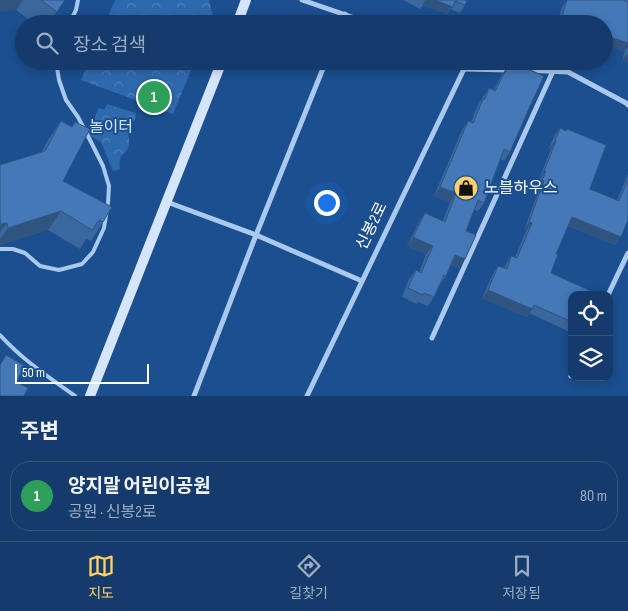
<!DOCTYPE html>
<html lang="ko">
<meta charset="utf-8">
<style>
:root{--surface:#143b6b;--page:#214673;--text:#f1f3f6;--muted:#9dadc1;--line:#33557e;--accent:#ffd166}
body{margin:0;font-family:"Sofia Sans Condensed","Noto Sans KR",sans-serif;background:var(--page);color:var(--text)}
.controls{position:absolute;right:15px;bottom:15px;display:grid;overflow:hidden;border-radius:10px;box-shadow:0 2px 8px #0003}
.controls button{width:45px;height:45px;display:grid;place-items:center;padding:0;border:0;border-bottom:1px solid var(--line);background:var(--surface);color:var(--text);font:25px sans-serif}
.scale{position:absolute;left:15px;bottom:12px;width:134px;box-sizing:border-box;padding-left:5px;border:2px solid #fff;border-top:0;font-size:14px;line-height:18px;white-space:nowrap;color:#fff;-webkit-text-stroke:4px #1b4f8f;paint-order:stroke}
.you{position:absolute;left:326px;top:202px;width:18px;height:18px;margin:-12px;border:4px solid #fff;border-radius:50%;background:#1a73e8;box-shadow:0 0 0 8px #1a73e833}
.badge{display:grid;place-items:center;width:32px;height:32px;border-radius:50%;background:var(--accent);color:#fff;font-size:16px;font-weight:700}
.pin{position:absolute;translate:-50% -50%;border:2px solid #fff;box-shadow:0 1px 5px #0006}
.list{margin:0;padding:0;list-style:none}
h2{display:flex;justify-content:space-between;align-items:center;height:65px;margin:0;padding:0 20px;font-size:21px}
h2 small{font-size:16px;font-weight:400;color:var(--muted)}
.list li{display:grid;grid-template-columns:32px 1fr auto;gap:15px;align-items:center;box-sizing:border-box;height:70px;margin:0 10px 10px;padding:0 10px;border:1px solid var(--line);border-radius:20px}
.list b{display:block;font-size:19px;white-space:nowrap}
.list p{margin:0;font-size:16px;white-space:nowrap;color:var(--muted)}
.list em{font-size:16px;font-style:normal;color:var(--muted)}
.icon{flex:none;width:28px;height:28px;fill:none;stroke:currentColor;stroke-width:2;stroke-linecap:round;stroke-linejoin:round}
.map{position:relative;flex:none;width:628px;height:396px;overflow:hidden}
.search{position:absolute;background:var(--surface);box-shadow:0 2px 8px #0003;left:15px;right:15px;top:15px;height:55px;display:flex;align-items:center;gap:12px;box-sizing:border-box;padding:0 18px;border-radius:28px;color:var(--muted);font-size:19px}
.sheet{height:145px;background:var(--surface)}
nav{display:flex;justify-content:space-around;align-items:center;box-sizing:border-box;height:70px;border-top:1px solid var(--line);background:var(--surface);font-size:14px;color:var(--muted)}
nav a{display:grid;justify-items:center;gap:2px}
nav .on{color:var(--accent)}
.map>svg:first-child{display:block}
</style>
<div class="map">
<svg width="628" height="396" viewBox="0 0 628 396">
<defs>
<pattern id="forest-crowns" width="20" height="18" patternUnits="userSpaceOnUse" patternTransform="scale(1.25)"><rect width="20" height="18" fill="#2e69ad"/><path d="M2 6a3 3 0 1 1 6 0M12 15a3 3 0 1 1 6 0" fill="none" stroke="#4d80b9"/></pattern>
</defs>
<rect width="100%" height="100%" fill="#1b4f8f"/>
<g fill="url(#forest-crowns)">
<polygon points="115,0 209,0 213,16 210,24 105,24"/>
<polygon points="89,61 195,61 173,114 81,80"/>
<path d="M107,104l29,9c0,8 -4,9 -6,15 -3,5 0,11 -1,16 -1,12 -12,7 -9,25l-7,2 -12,-29 -14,-8 12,-26 5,2z"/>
</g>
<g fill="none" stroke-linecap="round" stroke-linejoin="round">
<g stroke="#a9c9ee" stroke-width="4">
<polyline points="69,24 76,10 78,0"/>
<polyline points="0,249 13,249 25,253 40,266 59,270 82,264 93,252 104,228 108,203 109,186 103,166 91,142 78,117 66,100 59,80 56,61"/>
<path d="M0,335c23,25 47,41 75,61"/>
</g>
<g stroke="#a9c9ee" stroke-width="5">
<polyline points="302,0 372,24"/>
<polyline points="341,24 345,14"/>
<polyline points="464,69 511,70"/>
<polyline points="525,70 568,72 626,103 628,105"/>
<polyline points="167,202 256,235 362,281"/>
<polyline points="608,295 628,253"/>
<polyline points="432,338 553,71"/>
<polyline points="571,376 572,374"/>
<polyline points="194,396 256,235 326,61"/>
<polyline points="307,396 464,69 462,61"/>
</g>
<g stroke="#d6e6fa" stroke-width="10">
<polyline points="237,24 246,0"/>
<polyline points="90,396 222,61"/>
</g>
</g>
<g fill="#3a679d">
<polygon points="0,0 65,0 48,24 35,24 16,10"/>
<polygon points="403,0 467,0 465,5 460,13 451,9 447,14 423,5 420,9"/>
<polygon points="567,0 628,0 628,62 622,60 625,51 604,45 604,24 557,23 562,7"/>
<polygon points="583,61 594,61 588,70"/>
<polygon points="508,66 527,113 510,152 504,161 501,159 484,203 478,211 474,210 466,231 459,268 451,265 446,276 440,285 434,297 428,306 418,302 417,304 402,297 409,279 416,270 419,272 426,254 407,246 419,222 425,213 443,221 450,202 434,196 462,130 468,121 471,122 477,107 483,97 489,88 494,90 502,74"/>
<polygon points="61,121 63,181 103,222 91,241 86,239 80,249 48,230 0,245 0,165 41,153 48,140"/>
<polygon points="560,128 566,131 567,129 590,189 617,200 628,174 628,220 615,245 568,226 556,254 551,273 572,295 572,330 570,332 529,313 527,317 482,298 493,274 498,266 504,268 506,264 511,256 515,257 526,231 524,230 539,190 537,189 540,179 539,179 551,149 549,149 554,136"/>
</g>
<g fill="#305480">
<polygon points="0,0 23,0 16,10 0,12"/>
<polygon points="425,0 435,0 453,7 447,14 423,5"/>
<polygon points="562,16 577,20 574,24 557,23"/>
<polygon points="604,35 628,43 628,47 625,51 604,45"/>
<polygon points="628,53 628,62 622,60"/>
<polygon points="555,141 556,141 551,149 549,149"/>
<polygon points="544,171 546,171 540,179 539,179"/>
<polygon points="542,181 544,181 539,190 537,189"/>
<polygon points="440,187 456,193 450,202 434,196"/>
<polygon points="61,211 48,230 0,245 0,239 8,228"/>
<polygon points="572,217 621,237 615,245 566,225"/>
<polygon points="529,222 532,223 526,231 524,230"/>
<polygon points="7,223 0,232 0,226 1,224"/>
<polygon points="413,237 433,246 426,254 407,246"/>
<polygon points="455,255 465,259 459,268 449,264"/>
<polygon points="488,290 532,309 527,317 482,298"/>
</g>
<g fill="#4478b7" stroke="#305480">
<polygon points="41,0 65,0 57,12"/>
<polygon points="435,0 467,0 465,5 455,1 453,7"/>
<polygon points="567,0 623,0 628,2 628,43 604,35 604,24 575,24 577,20 562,16"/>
<polygon points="508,66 521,66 544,76 527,113 510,152 504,149 484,203 478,200 466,231 476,235 465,259 455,255 446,276 444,275 434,297 424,293 423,295 408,288 416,270 421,273 433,246 413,237 425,213 445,222 456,193 440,187 468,121 473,123 483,99 485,99 489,88 495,91"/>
<polygon points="61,121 72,127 75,122 90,129 63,181 112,207 103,222 99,220 92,230 61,211 8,228 7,223 1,224 0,221 0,165 45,151"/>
<polygon points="560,128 566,131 567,129 606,145 590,189 619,201 628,179 628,220 621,237 572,217 556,254 558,254 551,273 591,291 589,295 572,295 572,322 534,305 532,309 488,290 498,266 507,269 511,256 517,258 532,223 529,222 544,181 542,181 546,171 544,171 556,141 555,141"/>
<polygon points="6,355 25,366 16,382 28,388 24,396 0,396 0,365"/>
</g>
<defs>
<symbol id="shop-disc" viewBox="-11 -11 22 22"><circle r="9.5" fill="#ffd166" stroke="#1b4f8f"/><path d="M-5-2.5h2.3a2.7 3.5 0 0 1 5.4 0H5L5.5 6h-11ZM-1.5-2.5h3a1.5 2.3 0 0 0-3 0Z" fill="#111"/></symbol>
</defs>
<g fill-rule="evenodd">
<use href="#shop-disc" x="452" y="174" width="28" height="28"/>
</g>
<g text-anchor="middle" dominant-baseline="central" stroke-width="4" stroke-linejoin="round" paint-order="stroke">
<g font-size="16" fill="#cfe3fa" stroke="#1b4f8f">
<text x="111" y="127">놀이터</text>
</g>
<g font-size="16" fill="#fff" stroke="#1b4f8f" text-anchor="start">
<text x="484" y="188">노블하우스</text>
</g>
<g font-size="16" fill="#fff" stroke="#1b4f8f">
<text transform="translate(372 226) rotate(-64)">신봉2로</text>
</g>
</g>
</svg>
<div class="controls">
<button><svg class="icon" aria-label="locate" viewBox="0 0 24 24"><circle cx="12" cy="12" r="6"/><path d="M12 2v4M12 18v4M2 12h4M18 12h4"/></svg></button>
<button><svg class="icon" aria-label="layers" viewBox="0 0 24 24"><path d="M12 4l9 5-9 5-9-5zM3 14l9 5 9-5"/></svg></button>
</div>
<div class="scale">50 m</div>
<div class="you"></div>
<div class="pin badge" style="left:154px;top:97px;background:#2e9e5b">1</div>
<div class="search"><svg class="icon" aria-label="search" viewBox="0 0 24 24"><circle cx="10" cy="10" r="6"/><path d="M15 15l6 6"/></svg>장소 검색</div>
</div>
<section class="sheet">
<h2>주변<small></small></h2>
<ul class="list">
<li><span class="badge" style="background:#2e9e5b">1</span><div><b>양지말 어린이공원</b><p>공원 · 신봉2로</p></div><em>80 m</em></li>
</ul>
</section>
<nav>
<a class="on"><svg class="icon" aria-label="map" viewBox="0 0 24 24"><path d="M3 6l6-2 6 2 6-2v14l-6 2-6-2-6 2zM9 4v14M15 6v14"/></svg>지도</a>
<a><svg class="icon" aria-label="directions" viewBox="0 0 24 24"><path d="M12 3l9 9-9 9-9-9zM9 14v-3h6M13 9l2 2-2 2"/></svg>길찾기</a>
<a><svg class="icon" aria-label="saved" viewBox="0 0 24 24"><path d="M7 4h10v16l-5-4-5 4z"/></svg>저장됨</a>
</nav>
